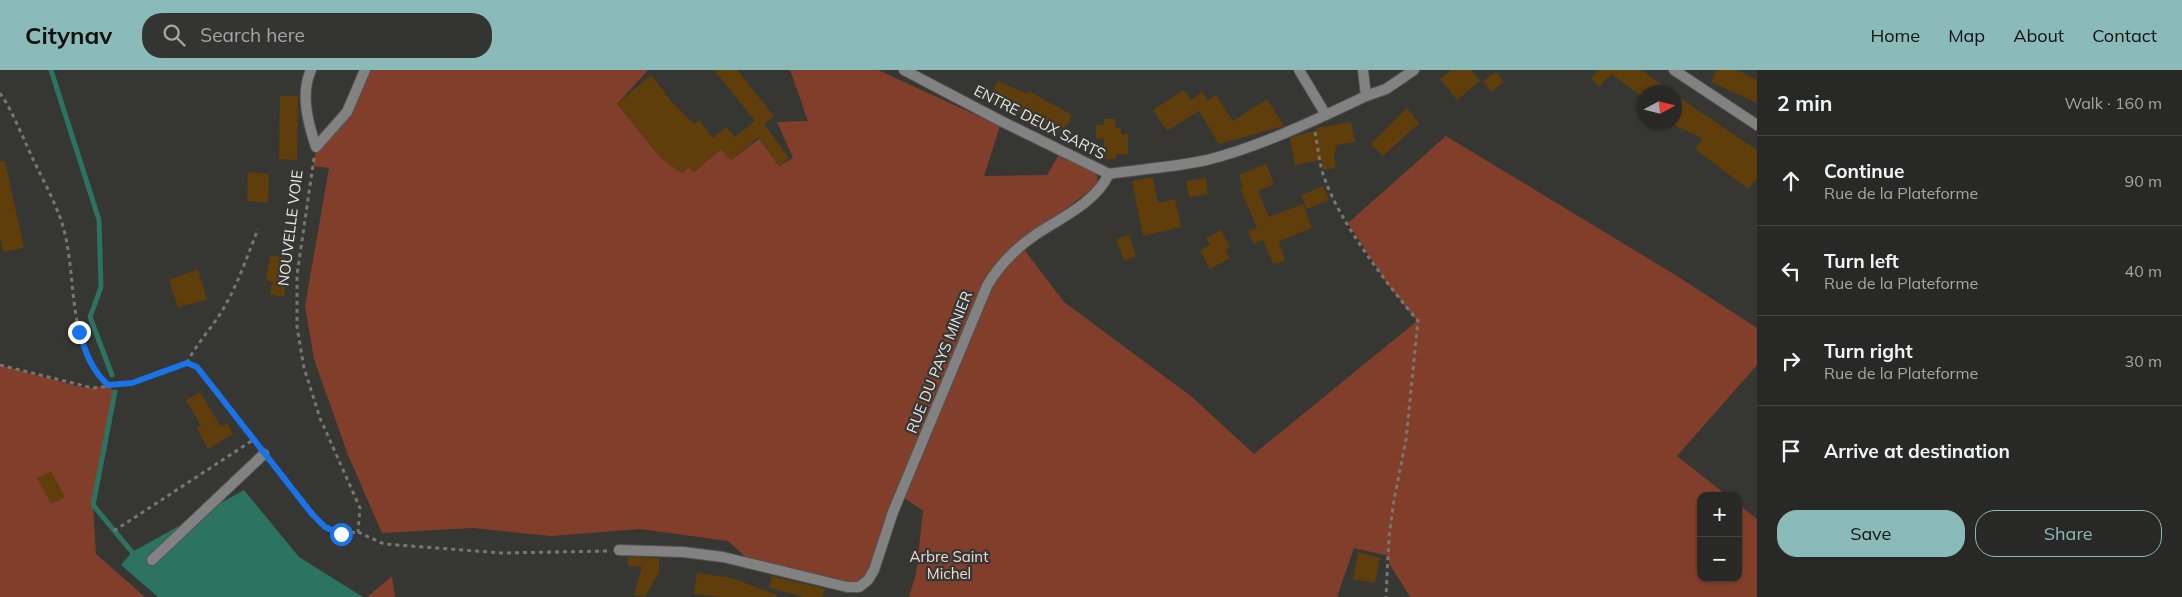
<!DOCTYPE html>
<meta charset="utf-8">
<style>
:root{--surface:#282826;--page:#343432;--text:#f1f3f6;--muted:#a5a6a7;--line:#444443;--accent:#8bbbb9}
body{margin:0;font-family:Mulish,sans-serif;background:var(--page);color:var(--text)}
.controls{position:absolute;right:15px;bottom:15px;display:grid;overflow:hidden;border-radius:10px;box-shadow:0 1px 4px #0004}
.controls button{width:45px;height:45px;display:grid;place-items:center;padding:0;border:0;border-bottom:1px solid var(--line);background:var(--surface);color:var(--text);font:25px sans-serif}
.compass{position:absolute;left:1637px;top:15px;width:45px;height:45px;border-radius:50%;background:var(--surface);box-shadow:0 1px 4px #0004;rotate:83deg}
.stop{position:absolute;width:15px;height:15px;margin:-11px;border:4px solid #1a73e8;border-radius:50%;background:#fff}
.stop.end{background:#1a73e8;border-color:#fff;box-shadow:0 1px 5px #0008}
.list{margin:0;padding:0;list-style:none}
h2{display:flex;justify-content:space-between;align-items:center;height:65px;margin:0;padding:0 20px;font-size:21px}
h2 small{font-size:16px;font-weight:400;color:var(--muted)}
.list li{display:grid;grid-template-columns:32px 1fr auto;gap:15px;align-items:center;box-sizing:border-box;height:90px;padding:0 20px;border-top:1px solid var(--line)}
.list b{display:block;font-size:19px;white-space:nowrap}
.list p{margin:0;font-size:16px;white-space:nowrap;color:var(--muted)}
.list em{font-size:16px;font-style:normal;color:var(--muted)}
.actions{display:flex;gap:10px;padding:15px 20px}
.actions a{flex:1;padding:11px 0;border:1px solid var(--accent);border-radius:20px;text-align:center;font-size:18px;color:var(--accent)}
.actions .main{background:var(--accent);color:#111}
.icon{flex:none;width:28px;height:28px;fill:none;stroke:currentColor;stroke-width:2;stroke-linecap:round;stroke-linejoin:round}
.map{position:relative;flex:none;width:1757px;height:527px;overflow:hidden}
header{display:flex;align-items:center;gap:30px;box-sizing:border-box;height:70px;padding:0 25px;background:var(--accent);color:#111}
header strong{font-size:24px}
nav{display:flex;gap:28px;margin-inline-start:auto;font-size:18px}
.search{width:350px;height:45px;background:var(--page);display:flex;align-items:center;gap:12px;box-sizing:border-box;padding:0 18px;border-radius:20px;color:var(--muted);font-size:19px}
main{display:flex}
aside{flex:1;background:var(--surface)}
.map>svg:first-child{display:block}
</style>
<header>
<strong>Citynav</strong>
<div class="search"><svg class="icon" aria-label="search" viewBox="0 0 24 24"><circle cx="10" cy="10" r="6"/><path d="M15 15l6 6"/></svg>Search here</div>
<nav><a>Home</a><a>Map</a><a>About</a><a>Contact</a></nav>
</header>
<main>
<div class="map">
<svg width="1757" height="527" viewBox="0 0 1757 527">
<rect width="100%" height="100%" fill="#363633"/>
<g fill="#813f2b">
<polygon points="365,0 648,0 617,34 661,88 682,103 689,97 694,102 721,79 731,90 759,69 779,96 793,88 777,52 808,51 790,0 878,0 1000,56 984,106 1047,105 1058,86 1096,101 1098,114 1020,174 1064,232 1192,327 1254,384 1417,251 1388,215 1348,153 1446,66 1677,206 1757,258 1757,295 1677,386 1728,426 1701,426 1701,508 1738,508 1738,434 1757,449 1757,527 1410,527 1389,493 1389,486 1354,478 1337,527 909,527 916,504 923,441 900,425 874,500 859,517 753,494 728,471 640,459 551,466 472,458 382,463 348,385 314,289 305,236 329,98 313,96 316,77 347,42"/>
<polygon points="0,295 81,317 93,318 108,315 115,322 93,435 96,484 145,527 0,527"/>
<polygon points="392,506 395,527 367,527"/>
</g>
<polygon fill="#2c7361" points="244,420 299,487 363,527 158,527 121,495 132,482"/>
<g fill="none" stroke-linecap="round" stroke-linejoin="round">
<g stroke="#2c7361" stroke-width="5">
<polyline points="51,0 99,150 101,217 90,247 112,305"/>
<polyline points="115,322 93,435 132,482"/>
</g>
</g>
<g fill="#5f3e0b">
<polygon points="714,0 737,0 774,46 764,54 789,88 779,96 758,67 731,90 721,79 693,102 689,97 682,103 661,88 617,34 651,5 671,31 694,54 699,50 713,68 726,57 735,67 755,51"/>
<polygon points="1451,0 1471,0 1480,11 1457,30 1440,9"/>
<polygon points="1598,0 1641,0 1672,22 1644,22 1644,28 1611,4 1599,17 1591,8"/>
<polygon points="1716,0 1737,0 1757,10 1757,33 1711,12"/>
<polygon points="1496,2 1504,12 1491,22 1483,11"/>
<polygon points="998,11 1027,24 1029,21 1061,39 1072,45 1069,53 1058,62 989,28"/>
<polygon points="1184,20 1191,30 1202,22 1208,31 1216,25 1233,51 1267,29 1284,56 1219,74 1199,41 1167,61 1153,40"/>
<polygon points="1674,24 1757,80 1757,108 1748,119 1695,79 1703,69 1668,52 1678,52 1674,50"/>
<polygon points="280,26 298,26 297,90 279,89"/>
<polygon points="1407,38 1419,53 1383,86 1371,74"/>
<polygon points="1104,49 1115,49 1116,58 1121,58 1121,64 1128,64 1128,84 1116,84 1116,89 1104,89 1104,68 1096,69 1096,55 1104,55"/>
<polygon points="1351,52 1355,72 1337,75 1334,85 1336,98 1323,100 1322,90 1295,95 1290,68 1317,60 1316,58"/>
<polygon points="0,91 5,91 24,178 3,182 0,167"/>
<polygon points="1266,94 1274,114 1258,121 1269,147 1303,134 1312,158 1279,171 1285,191 1273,194 1263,170 1254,174 1248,162 1257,158 1240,118 1243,117 1239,105"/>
<polygon points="248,102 269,104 268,133 247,131"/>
<polygon points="1147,108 1153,108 1158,133 1175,129 1181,157 1143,166 1132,111"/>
<polygon points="1206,108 1208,124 1189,127 1186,111"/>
<polygon points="1323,116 1329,130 1307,139 1301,125"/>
<polygon points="1221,160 1230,177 1225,180 1230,188 1210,199 1200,180 1210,175 1206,168"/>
<polygon points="1129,165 1136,186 1124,191 1116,169"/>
<polygon points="270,185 290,189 284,227 270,224 272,212 266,210"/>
<polygon points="198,199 207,230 178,237 169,210"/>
<polygon points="200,322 221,357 227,353 233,364 208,379 197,358 201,356 186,330"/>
<polygon points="51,401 65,427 51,434 37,408"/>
<polygon points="1358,482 1380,488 1375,513 1353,509"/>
<polygon points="628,487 659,488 659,502 645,527 634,525 642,497 628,496"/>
<polygon points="697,503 732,508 777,525 777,527 719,527 694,524"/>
<polygon points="772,506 825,519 822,527 804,527 769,518"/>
</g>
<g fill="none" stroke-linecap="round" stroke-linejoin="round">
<defs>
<polyline id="service" points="152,490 264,384"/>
<g id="minor">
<path d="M311,0c-11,24 -3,53 5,77l31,-35 18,-42"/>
<polyline points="904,0 1001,51 1109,104"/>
<polyline points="1299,0 1326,45"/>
<polyline points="1366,26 1386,19 1414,0"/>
<path d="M1109,104c32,-5 66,-7 98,-14 55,-14 108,-40 159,-64l-3,-26"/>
<path d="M619,480l64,2 40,5 124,30h12l9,-7 6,-10 19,-58 94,-226c12,-21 28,-37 48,-51 27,-18 59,-31 74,-61"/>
</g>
<polyline id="tertiary" points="1674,0 1757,55"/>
</defs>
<use href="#service" stroke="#525250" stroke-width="12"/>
<use href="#minor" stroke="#525250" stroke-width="12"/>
<use href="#tertiary" stroke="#525250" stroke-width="12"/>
<g stroke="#767674" stroke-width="3" stroke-dasharray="4 4" stroke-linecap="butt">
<path d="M0,23c14,20 23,46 34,68 9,19 20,39 27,59 18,53 3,124 47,165"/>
<path d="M1315,62c3,15 4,31 9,45 16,46 62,106 94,144l-12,118 -12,61 -5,37 -3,60"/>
<polyline points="314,88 297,205 297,257 304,298 320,348 360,438 358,462"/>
<path d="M187,293c10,-21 28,-38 39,-59 13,-23 22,-50 32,-75"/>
<polyline points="0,295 93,318 132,313 187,293 197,297 258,376"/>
<polyline points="271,392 325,457 341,464 358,462"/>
<polyline points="114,461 253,370"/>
<polyline points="358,462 384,474 502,483 609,481"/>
</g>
<use href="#service" stroke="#818281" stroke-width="10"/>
<use href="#minor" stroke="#818281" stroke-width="10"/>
<use href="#tertiary" stroke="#818281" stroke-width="10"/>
</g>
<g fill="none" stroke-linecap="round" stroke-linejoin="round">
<path stroke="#1a73e8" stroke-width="6" d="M79,262c7,21 12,37 29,53l24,-2 55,-20 10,4 115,147 13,13 16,7"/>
</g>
<g text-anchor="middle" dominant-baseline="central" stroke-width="4.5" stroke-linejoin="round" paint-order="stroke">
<g font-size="15" fill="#e7e7e6" stroke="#363633">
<text transform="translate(1040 52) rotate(27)">ENTRE DEUX SARTS</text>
<text transform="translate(290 158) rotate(-83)">NOUVELLE VOIE</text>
<text transform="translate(939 292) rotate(-68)">RUE DU PAYS MINIER</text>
</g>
<g font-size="15" fill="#f3d8d0" stroke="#363633">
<text x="949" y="486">Arbre Saint<tspan x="949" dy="17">Michel</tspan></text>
</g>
</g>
</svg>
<div class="controls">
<button>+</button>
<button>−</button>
</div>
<svg class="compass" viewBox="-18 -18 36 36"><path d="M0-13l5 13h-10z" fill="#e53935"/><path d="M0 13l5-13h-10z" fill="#a5a6a7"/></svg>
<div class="stop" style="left:341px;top:464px"></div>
<div class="stop end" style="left:79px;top:262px"></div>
</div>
<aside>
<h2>2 min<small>Walk · 160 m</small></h2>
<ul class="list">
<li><svg class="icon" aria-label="ahead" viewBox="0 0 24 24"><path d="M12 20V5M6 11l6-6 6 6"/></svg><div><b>Continue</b><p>Rue de la Plateforme</p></div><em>90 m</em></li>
<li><svg class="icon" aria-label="left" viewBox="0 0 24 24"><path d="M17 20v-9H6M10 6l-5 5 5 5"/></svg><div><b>Turn left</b><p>Rue de la Plateforme</p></div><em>40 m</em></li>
<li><svg class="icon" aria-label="right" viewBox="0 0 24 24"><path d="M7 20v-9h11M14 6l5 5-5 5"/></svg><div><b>Turn right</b><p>Rue de la Plateforme</p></div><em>30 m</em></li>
<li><svg class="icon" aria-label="arrive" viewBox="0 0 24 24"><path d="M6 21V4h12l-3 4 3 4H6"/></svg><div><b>Arrive at destination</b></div></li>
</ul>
<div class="actions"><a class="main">Save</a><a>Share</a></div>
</aside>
</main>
